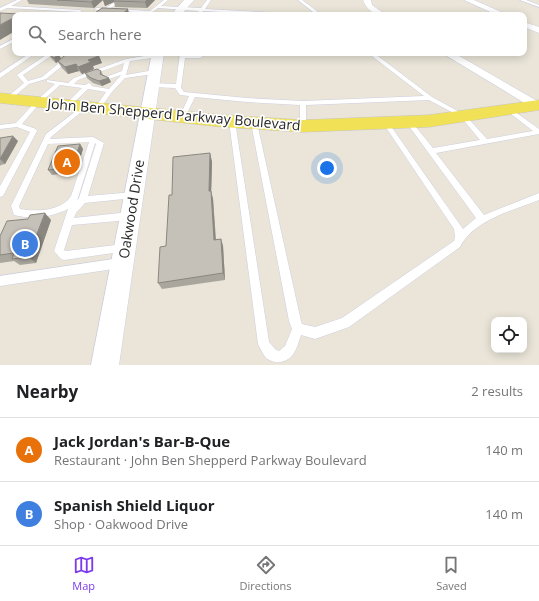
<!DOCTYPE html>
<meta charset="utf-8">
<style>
:root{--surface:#fff;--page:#f2f2f2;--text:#202124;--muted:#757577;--line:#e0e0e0;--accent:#7c3aed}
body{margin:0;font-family:"Open Sans",sans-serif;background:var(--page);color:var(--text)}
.controls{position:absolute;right:12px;bottom:12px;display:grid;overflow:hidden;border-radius:8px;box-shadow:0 2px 10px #0003}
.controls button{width:36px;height:36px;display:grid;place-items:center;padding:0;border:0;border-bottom:1px solid var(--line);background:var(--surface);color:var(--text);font:20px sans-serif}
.you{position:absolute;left:327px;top:168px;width:14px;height:14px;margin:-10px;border:3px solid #fff;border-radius:50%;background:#1a73e8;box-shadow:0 0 0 6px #1a73e833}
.badge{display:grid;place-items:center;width:26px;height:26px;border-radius:50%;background:var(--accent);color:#fff;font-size:13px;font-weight:700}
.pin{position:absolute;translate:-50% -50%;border:2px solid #fff;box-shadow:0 1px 4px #0006}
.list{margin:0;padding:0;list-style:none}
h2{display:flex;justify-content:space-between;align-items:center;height:52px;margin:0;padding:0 16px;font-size:17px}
h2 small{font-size:13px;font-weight:400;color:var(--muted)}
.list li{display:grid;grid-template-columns:26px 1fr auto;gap:12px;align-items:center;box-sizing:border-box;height:64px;padding:0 16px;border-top:1px solid var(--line)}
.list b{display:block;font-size:15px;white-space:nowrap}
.list p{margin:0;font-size:13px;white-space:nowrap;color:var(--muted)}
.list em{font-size:13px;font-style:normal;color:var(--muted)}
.icon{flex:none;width:22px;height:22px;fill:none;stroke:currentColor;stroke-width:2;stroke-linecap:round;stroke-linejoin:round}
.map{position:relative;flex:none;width:539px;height:365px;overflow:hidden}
.search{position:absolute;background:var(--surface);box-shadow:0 2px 10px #0003;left:12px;right:12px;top:12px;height:44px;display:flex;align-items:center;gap:10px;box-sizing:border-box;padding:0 14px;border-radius:8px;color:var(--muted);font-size:15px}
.sheet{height:180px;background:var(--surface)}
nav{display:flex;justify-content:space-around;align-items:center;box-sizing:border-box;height:56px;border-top:1px solid var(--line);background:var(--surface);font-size:11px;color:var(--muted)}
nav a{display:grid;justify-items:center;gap:2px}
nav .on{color:var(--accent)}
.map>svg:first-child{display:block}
</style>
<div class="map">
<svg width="539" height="365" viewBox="0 0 539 365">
<rect width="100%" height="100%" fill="#eae5d8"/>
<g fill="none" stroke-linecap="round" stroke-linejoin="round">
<defs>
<g id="service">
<polygon points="17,0 22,0 11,6 80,10 82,11 80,12 7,8 0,11 0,8"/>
<path d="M117,0h5c-8,7 -17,13 -28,9l2,-1h10z"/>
<polygon points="164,0 168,0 161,6 201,8 207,0 211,0 205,9 295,14 297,15 274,15 203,11 200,15 196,15 199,11 158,8 151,13 118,11 116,10 118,9 150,11"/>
<polygon points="298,0 302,0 322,15 317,15"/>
<polygon points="520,0 526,0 539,5 539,7"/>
<polygon points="15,38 15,41 0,49 0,46"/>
<polygon points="30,53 36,53 0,78 0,73"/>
<polygon points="49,53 55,53 23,75 28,81 42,77 70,54 69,53 78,53 46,79 29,84 10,100 6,100 6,98 24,83 17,75 18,74"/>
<path d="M180,53h6l-1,1 23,-1 -8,5h-15l-4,30 3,4 63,6 56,3 121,-5 -56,-43h6l58,44 33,18 22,24 46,-8 -27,-21 1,-1h4l28,20v5l-103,19 48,62 55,-22v7c-25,10 -66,20 -79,47l-111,80 -34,12 -14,-4c-2,6 -4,13 -7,18 -6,10 -19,12 -28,5 -3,-4 -6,-10 -8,-14l-29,-223 1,-1h4l1,1 34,221 6,7 4,2 6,-5 7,-17 -3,-8 -38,-198 1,-1h4l1,1 44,198 1,3 13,3 27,-9 112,-77 1,-4 -1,-8 -71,-106 1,-1h4l75,107 13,-11 -70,-96 3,-2 2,1 22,27 47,-8 -19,-23 -32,-17 -123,5v21l-3,2 -3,-2v-21l-53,-3 -52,-5 -10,20h-4l-1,-1 9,-20 -9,-1 -5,-7 -23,-1 -3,-2 3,-2 24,1z"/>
<path d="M157,54l2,1v2l-29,4 -4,14 28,-5 3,2 -3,2 -29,4 -13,14 -13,18 -2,1 -3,-2 12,-17 -18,-3 -18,17 -2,1 -3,-2 17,-17 -22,-3 -20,18 -18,21 14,5 1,2 -34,65 -3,1v-11l30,-54 -13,-5 -17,2v-4l16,-2 20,-22 19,-17 -8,-2v-2l21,3 6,-5 52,-19zM124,63l-2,8 -19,7 3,2 15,-5 -12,14 -18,-3 1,-1 -3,-2 -4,2 -11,-1 4,-4z"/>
<path d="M84,105l3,2 -1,1 -35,29 -1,2 43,-2 11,6 -16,53 45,-4 3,1 1,2 -1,2 -3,1 -48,5 -9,10 -2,5 55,-6 3,1 1,3 -1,3 -3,1 -57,5 -8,25 2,1 58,-7 3,1 2,3 -2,3 -63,9 -3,-1 -7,-8 14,-42c-16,8 -36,11 -54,6l-3,-9 35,-72zM89,142l-18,54c-9,15 -35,16 -51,13l-1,-3 29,-62zM95,143l1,1 -17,54 -2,3z"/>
<polygon points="120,258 123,260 125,263 123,266 120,268 0,286 0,276"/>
</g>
<g id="minor">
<path d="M363,0h8l1,5 14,10c-11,0 -19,-4 -23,-15z"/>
<polygon points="464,0 474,0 508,15 497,15"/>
<polygon points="524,22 539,27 539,33 524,27"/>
<polygon points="442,53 454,53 539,102 539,109 533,108"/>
</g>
<g id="tertiary">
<polygon points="184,0 194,0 181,15 171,15"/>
<polygon points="152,53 164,53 119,365 91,365"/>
</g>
<polygon id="primary" points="0,93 222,115 303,120 429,115 539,100 539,110 429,127 303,132 222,127 0,103"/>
</defs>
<use href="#service" stroke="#cdcee1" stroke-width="1"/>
<use href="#minor" stroke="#cdcee1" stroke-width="1"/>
<use href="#tertiary" stroke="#cdcee1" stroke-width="1"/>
<use href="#primary" stroke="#c7c7c7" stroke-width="1"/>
<use href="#service" fill="#fff" fill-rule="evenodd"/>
<use href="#minor" fill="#fff" fill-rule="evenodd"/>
<use href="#tertiary" fill="#fff" fill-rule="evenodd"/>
<use href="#primary" fill="#f0e157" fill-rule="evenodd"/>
</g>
<g fill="#a9a69e">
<polygon points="27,0 155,0 147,8 115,7 114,2 105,6 103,0 94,8 29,4"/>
<polygon points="49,54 59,54 61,59 99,56 102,63 93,66 94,69 82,74 79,71 68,74 62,68 58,62 56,63 51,58"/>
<polygon points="101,71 103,75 111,82 102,86 93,83 87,78 85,73"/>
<polygon points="0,138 18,141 5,164 1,165 0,166"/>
<polygon points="80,144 83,149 76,172 52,175 48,170"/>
<polygon points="210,153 212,162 211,191 213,199 216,239 221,239 223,246 225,280 162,289 158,283 166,246 172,195"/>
<polygon points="51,220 36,263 20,265 14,261 0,263 0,236"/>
</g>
<g fill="#8a8781">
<polygon points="94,0 118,0 113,1 114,2 105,6 103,0 94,8 91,2"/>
<polygon points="147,0 155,0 147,8 145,2"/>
<polygon points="128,9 129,13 127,15 121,15"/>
<polygon points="15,17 15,31 0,40 0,25"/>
<polygon points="59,54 61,59 56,63 54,58"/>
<polygon points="99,56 102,63 93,66 94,69 82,74 78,67 88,60"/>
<polygon points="76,64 79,71 68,74 65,67"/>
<polygon points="109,78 111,82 102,86 99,81"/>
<polygon points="13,136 18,141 5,164 0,159"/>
<polygon points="80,144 83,149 76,172 72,167"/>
<polygon points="210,153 212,162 211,199 209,191"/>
<polygon points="211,191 213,199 216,247 214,240"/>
<polygon points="45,213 51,220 36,263 28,257"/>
<polygon points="221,239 223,246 225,280 223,273"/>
</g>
<g fill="#c5c1b8" stroke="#8a8781">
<polygon points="57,0 94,0 91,2"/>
<polygon points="114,0 147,0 145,2 113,1"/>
<polygon points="102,8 128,9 121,15 92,15"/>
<polygon points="0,13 20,14 15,15 15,17 0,25"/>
<polygon points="68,53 99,56 88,60 91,62 78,67 76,64 65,67 58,61"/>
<polygon points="49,54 59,54 54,58"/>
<polygon points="97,69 101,71 100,74 109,78 99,81 91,78 85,73"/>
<polygon points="13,136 0,159 0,138"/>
<polygon points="80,144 72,167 48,170 58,146"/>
<polygon points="210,153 209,191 211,191 214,240 221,239 223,273 158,283 160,247 166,246 169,195 172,195 173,157"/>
<polygon points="45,213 28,257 12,259 14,253 0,255 0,236 7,221 28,219 30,215"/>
</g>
<g text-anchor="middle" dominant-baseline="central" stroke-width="3.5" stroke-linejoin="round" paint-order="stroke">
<g font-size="14" fill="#272727" stroke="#fff">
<text transform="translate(174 114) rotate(5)">John Ben Shepperd Parkway Boulevard</text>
<text transform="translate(131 209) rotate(-81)">Oakwood Drive</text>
</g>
</g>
</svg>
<div class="controls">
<button><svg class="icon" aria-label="locate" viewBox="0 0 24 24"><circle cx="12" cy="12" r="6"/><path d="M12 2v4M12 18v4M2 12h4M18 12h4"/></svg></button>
</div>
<div class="you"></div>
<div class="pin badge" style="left:67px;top:162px;background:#e8710a">A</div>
<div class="pin badge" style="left:25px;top:244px;background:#3f7fe0">B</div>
<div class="search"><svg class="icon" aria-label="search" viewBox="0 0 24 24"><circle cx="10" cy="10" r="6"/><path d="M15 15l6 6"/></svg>Search here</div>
</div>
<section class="sheet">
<h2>Nearby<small>2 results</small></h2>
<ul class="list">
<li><span class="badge" style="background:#e8710a">A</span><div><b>Jack Jordan's Bar-B-Que</b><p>Restaurant · John Ben Shepperd Parkway Boulevard</p></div><em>140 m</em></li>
<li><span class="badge" style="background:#3f7fe0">B</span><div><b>Spanish Shield Liquor</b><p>Shop · Oakwood Drive</p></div><em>140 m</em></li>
</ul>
</section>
<nav>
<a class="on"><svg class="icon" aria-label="map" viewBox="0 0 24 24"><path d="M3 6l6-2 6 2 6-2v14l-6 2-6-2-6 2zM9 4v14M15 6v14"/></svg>Map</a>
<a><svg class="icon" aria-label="directions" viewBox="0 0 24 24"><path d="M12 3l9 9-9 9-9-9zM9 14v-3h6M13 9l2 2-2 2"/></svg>Directions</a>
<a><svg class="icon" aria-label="saved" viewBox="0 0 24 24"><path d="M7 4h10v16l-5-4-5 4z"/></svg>Saved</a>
</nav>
